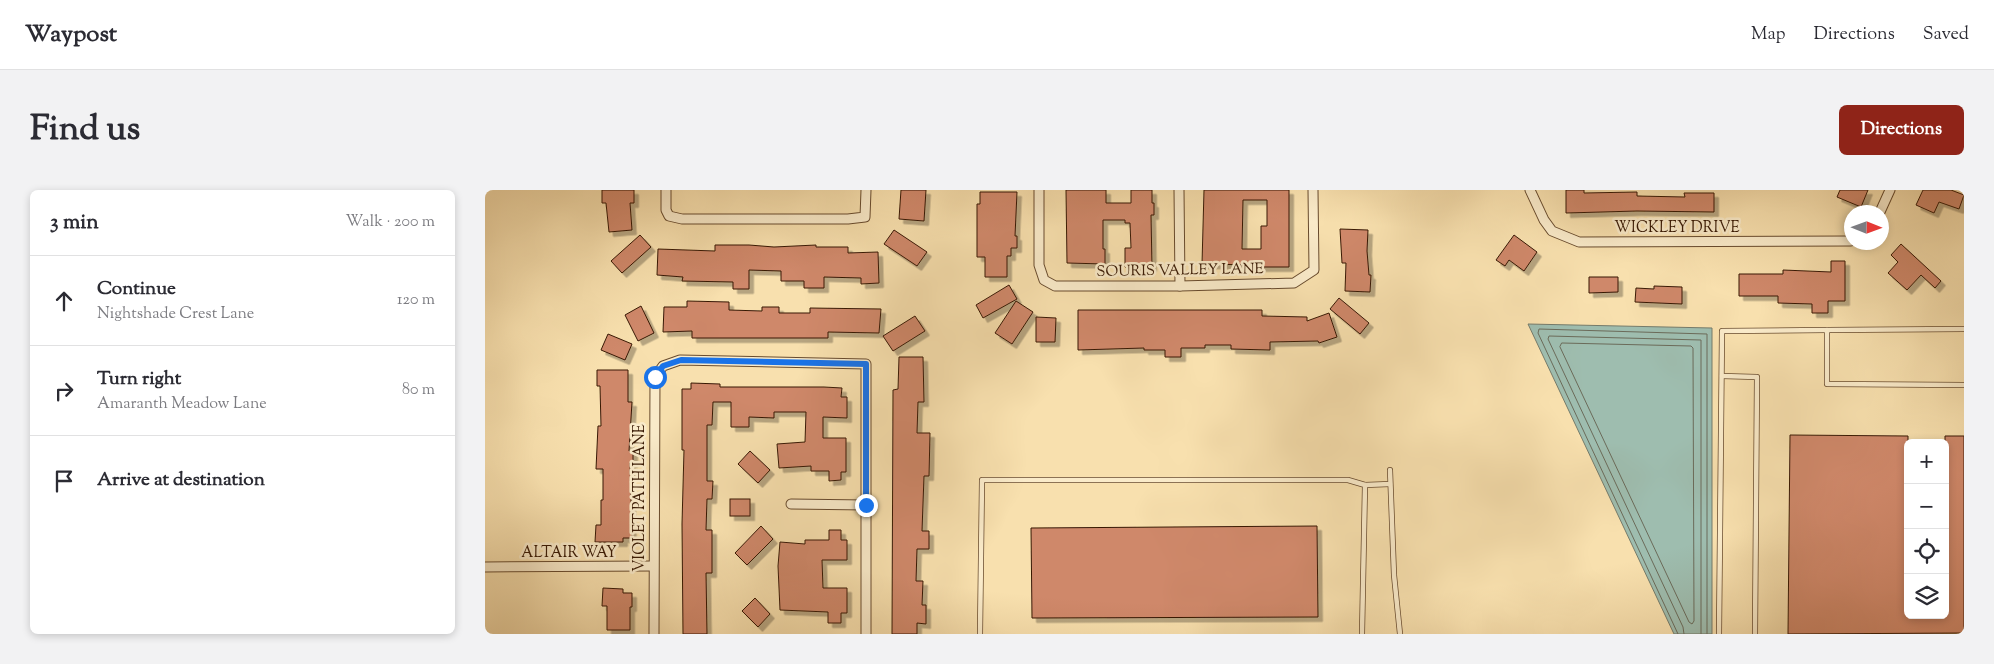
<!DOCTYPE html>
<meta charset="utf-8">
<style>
:root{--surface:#fff;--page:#f2f2f3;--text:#2b2b33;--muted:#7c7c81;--line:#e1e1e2;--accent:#8f2418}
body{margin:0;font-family:"Sorts Mill Goudy",serif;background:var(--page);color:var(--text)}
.controls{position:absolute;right:15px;bottom:15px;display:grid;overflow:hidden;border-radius:8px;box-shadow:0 2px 8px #0003}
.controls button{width:45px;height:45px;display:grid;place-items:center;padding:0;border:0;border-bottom:1px solid var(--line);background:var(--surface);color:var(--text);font:25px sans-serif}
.compass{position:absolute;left:1359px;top:15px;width:45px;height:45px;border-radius:50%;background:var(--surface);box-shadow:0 2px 8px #0003;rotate:91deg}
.stop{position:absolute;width:15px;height:15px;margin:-11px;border:4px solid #1a73e8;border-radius:50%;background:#fff}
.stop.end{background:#1a73e8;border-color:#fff;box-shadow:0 1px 5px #0008}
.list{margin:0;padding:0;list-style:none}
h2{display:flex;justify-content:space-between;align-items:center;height:65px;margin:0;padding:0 20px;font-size:21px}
h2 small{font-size:16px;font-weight:400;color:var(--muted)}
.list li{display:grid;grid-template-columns:32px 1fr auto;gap:15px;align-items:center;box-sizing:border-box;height:90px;padding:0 20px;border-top:1px solid var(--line)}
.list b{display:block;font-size:19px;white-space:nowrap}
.list p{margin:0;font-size:16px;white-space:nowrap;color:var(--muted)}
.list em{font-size:16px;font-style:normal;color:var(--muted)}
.icon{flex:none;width:28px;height:28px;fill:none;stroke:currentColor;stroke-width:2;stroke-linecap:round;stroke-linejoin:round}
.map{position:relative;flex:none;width:1479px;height:444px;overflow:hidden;border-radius:8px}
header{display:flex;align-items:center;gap:30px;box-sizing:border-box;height:70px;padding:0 25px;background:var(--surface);border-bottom:1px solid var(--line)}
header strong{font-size:24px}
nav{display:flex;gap:28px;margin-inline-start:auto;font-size:18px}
.intro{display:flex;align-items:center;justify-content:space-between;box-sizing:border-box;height:120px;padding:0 30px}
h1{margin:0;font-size:35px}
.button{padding:12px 22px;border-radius:8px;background:var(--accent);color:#fff;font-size:18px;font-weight:700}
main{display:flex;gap:30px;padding:0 30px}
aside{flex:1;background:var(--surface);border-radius:8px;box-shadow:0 2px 8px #0003}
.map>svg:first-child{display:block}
</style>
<header>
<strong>Waypost</strong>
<nav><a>Map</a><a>Directions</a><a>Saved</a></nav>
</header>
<div class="intro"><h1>Find us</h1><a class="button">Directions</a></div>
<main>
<aside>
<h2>3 min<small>Walk · 200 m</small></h2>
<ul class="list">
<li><svg class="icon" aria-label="ahead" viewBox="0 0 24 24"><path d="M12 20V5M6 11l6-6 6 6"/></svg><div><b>Continue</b><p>Nightshade Crest Lane</p></div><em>120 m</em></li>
<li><svg class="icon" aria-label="right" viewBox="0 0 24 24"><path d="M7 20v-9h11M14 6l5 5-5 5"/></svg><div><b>Turn right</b><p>Amaranth Meadow Lane</p></div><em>80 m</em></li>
<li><svg class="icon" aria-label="arrive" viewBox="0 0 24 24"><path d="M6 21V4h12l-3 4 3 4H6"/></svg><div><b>Arrive at destination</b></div></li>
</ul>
</aside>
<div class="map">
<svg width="1479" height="444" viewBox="0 0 1479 444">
<defs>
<filter id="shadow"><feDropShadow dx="4.5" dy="4.5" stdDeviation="0" flood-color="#0004"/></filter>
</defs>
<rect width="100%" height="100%" fill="#f8e0ae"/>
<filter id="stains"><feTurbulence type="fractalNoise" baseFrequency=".004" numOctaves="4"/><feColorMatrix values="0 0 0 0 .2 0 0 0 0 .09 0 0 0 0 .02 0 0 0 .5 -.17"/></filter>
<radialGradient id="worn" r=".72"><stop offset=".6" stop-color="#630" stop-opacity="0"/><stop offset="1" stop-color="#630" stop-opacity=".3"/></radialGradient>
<polygon fill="#9ebdaf" stroke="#757b6b" points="1043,134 1227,138 1227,444 1189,444"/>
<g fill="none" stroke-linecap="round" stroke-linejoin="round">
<g stroke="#6b6b5a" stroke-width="1">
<polygon points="1077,153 1206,156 1208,158 1209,431 1207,434 1204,432 1075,157"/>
<polyline points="1193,444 1053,143 1054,139 1222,144 1222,444"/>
<polyline points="1199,444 1198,437 1063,149 1064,146 1216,150 1216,444"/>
</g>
</g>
<g fill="#cf886b" stroke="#381904" fill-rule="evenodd" filter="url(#shadow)">
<polygon points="117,0 149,0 149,13 145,13 147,40 124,42 121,13 117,13"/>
<polygon points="416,0 441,0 439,31 414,29"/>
<polygon points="581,0 621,0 621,13 646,13 646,0 667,0 667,13 669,13 669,25 666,25 667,77 640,77 640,58 646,58 645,33 640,33 640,30 618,30 618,59 620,59 620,74 582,73"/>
<path d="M719,0h85v77h-33v-2l-54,-1zM758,10h24v26h-6v23h-19z"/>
<polygon points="1081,0 1099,0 1099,3 1152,2 1152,6 1200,7 1199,3 1229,3 1229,22 1152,21 1081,23"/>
<polygon points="1355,0 1383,0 1376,17 1352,7"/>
<polygon points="1438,0 1466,0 1479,5 1474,19 1454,12 1449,23 1431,15"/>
<polygon points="495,2 532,2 530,46 532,46 532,58 526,58 526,66 522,66 522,87 500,87 500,67 492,67 492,14 495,14"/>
<polygon points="855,39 883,40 882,61 884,85 886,85 885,102 860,101 861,73 857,73"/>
<polygon points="409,40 442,62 432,76 399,54"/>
<polygon points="155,45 166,57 137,83 126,71"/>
<polygon points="1029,45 1052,62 1039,81 1024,70 1020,76 1011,70"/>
<polygon points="1416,54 1456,91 1450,98 1436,85 1422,100 1403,83 1413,72 1406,65"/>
<polygon points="230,55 264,55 289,57 331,55 331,57 363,57 363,63 393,62 394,93 376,94 376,88 339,87 339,98 319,98 319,91 296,91 296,81 264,80 264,99 248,99 248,92 197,91 198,87 172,85 173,59 230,61"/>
<polygon points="1346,71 1360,71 1360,111 1343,111 1343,123 1327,123 1327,114 1293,113 1293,106 1254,106 1254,84 1298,84 1298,80 1346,82"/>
<polygon points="1104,87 1133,87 1133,102 1104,103"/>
<polygon points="524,95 532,109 498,128 491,115"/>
<polygon points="1169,96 1197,97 1197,114 1150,112 1151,98 1169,99"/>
<polygon points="854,108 884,133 875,144 845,119"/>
<polygon points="202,111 244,112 244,120 277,121 277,117 294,117 294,123 325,123 325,118 396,119 394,143 343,142 343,148 207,148 207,141 178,142 179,117 202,117"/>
<polygon points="531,111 548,122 527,154 510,143"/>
<polygon points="156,116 169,143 153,151 140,125"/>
<polygon points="593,120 777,120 777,126 822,127 822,131 844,123 852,147 834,153 833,151 785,152 785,160 746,159 746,155 720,155 720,158 696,158 696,167 680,167 680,160 659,160 659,158 593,160"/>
<polygon points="430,126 440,141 408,161 398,146"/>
<polygon points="551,127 571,128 570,152 551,152"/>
<polygon points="123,144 147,154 140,170 116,160"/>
<polygon points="414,167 438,167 439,212 433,212 432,243 445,243 444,286 439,286 437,341 444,341 444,359 432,359 431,391 438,391 437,415 441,415 441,434 432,433 432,444 407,444 408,200 413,199"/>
<polygon points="112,180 143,180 143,212 147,212 144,261 148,261 148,273 145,273 147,348 138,348 138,352 110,352 111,335 116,335 116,310 118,310 118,279 111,279 113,236 116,236 115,196 112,196"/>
<polygon points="206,193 235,194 235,197 339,197 357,198 356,207 362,207 362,228 338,227 338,248 361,248 361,282 356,282 356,290 344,291 344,281 326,281 326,276 294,278 292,254 320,252 321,222 289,222 289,228 264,227 264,237 246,237 246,212 228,212 227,235 222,235 222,291 228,291 227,309 222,309 221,340 227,340 227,383 221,383 222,444 198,444 197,334 199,260 197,260 197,199 206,199"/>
<polygon points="1305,245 1423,246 1423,425 1460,425 1460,246 1479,246 1479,443 1303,444"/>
<polygon points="265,261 285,280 273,293 253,274"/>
<rect x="245" y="309" width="20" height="17"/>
<polygon points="276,336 288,349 262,375 250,363"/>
<polygon points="832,336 833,427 547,428 546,338"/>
<polygon points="344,340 356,340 356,350 362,350 362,370 337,370 338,398 362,398 362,423 356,423 356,433 343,433 343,422 295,420 293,376 295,352 320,354 320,350 344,350"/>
<polygon points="118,398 138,399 138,403 147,403 147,417 145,417 145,440 122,440 122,416 117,416"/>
<polygon points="270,408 285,424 273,437 257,421"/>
</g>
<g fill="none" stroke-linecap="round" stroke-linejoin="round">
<defs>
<g id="lane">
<polyline points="1479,139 1342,140 1342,194 1479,195"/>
<polyline points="1237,186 1272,187 1270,444"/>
<polyline points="905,280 909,385 915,444"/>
<polyline points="880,295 905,294"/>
<polyline points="495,444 497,290 863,290 880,295 877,444"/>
<polyline points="1234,444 1237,141 1342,140"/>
</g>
<g id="street">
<polyline points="181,0 181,20 184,26 197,29 363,29 380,27 381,0"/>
<polyline points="554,0 554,75 559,90 570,96 695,96 809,93 829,80 828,0"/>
<polyline points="694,0 695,96"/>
<polyline points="1045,0 1059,30 1067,41 1094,52 1366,51"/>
<polyline points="1395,22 1405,0"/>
<polyline points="306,314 381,315"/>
<polyline points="0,377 168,376"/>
<polyline points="169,444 170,187 178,176 195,170 381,174 381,444"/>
</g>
</defs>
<use href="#lane" stroke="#684b2e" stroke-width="6"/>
<use href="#street" stroke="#684b2e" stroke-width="11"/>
<use href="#lane" stroke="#faebca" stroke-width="4.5"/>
<use href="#street" stroke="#faebca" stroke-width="9"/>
</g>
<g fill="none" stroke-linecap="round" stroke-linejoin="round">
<polyline stroke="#1a73e8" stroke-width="6" points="170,187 178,176 196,170 381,174 381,315"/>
</g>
<g text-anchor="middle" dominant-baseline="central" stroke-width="5" stroke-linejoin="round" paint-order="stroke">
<g font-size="15" fill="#381904" stroke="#faebca">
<text x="1192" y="38">WICKLEY DRIVE</text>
<text transform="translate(695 81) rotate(-1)">SOURIS VALLEY LANE</text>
<text transform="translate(155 308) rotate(-90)">VIOLET PATH LANE</text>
<text x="84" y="363">ALTAIR WAY</text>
</g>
</g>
<rect width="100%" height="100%" filter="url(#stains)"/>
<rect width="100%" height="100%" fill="url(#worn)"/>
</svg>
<div class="controls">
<button>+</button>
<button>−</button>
<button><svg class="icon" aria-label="locate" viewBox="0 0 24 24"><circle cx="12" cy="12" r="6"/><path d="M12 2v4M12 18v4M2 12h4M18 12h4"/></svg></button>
<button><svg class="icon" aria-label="layers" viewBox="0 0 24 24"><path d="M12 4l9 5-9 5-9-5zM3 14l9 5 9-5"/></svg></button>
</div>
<svg class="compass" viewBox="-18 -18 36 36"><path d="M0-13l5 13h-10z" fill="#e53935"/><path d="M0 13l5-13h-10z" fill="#7c7c81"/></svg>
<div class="stop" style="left:170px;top:187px"></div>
<div class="stop end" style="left:381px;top:315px"></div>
</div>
</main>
